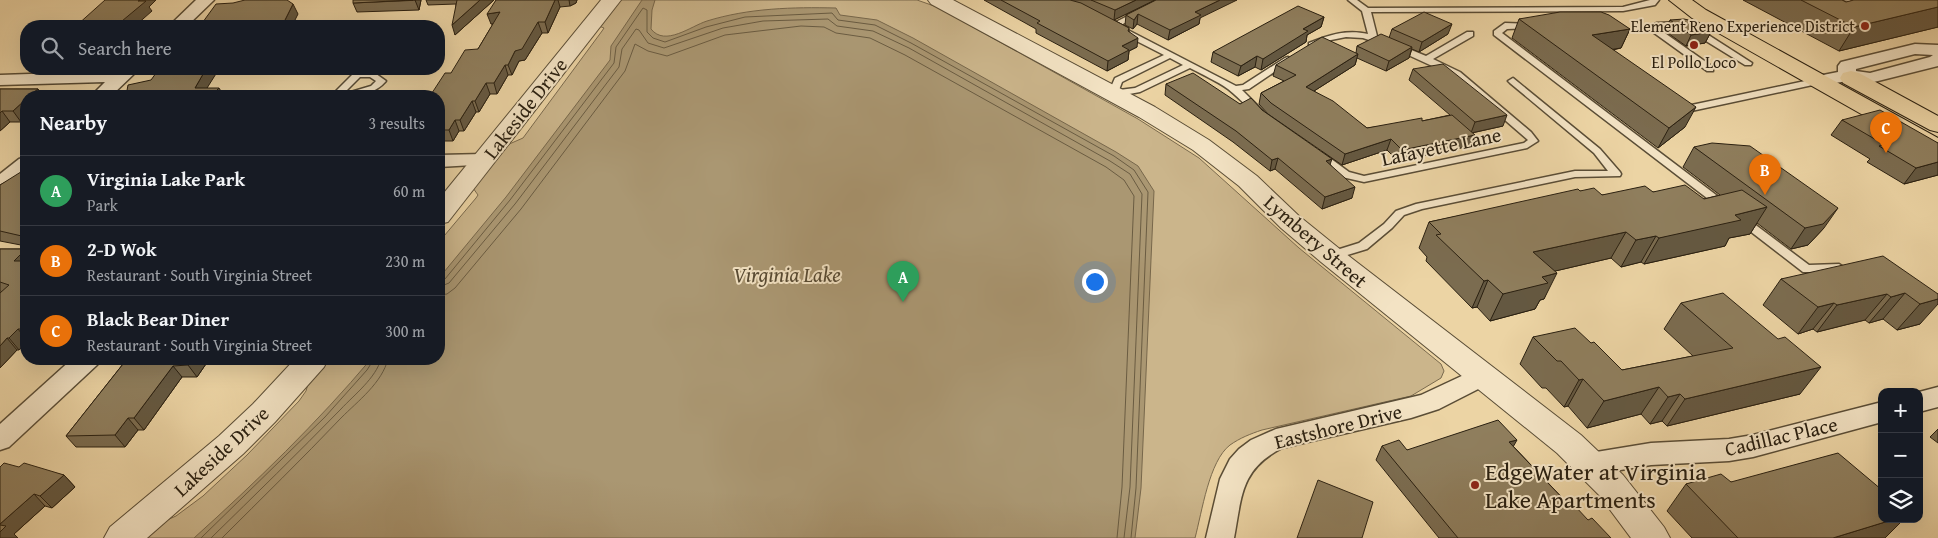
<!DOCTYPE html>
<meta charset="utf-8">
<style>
:root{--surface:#171b24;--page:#20242c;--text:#f1f3f6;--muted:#9ea1a6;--line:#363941;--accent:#1a73e8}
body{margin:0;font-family:"Gentium Book Plus",serif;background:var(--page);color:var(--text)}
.controls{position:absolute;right:15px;bottom:15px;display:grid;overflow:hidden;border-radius:10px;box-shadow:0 5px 20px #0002}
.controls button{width:45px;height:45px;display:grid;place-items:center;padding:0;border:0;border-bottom:1px solid var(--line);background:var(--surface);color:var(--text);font:25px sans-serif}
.you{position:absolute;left:1094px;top:281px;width:18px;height:18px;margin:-12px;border:4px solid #fff;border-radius:50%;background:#1a73e8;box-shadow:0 0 0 8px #1a73e833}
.badge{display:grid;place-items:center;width:32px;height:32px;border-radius:50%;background:var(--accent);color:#fff;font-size:16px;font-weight:700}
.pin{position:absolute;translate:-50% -41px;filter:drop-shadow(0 1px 2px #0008)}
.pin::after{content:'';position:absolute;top:26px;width:18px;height:15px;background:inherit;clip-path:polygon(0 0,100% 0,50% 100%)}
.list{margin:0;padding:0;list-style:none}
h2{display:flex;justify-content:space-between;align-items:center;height:65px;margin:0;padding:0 20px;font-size:21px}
h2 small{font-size:16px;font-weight:400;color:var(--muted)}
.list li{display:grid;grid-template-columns:32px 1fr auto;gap:15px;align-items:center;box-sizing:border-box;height:70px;padding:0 20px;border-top:1px solid var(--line)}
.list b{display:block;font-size:19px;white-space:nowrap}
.list p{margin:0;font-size:16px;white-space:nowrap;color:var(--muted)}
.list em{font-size:16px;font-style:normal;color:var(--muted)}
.icon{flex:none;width:28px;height:28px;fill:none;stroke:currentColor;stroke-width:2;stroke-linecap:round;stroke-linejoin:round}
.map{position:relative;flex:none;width:1938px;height:538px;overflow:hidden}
.search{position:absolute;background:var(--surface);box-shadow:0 5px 20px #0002;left:20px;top:20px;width:425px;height:55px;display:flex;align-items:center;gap:12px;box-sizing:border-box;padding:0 18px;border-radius:20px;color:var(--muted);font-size:19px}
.panel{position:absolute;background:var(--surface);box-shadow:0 5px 20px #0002;left:20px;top:90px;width:425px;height:275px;border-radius:20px}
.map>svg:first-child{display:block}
</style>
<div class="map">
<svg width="1938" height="538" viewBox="0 0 1938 538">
<rect width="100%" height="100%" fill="#ecd4a4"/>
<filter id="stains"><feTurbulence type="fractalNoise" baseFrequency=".004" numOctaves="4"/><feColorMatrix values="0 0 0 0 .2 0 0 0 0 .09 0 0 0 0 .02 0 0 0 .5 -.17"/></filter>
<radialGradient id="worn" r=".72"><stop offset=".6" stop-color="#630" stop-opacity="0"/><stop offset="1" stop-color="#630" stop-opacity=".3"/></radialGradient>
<path fill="#cbb58b" stroke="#7a6a4e" d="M618,0h299l20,7 201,112 61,39 100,90 142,116 3,7 -3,7 -30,18 -149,34c-12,4 -22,8 -32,15 -21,16 -28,67 -35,93h-1057l20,-14 18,-8 27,-20 44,-41 52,-54 7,-10 4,-14 15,-18h114v-117l37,-44 2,-3 -5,-7 34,-43 16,-7 79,-107 2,-3 -5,-2z"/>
<path fill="#aa9772" stroke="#77674b" d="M642,0h13l-3,10 -1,19c14,18 40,-3 56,-8 42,-13 86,-14 129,-13l4,7 37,5 36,18 203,114 22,14 16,25 -13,297 -6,50h-941c61,-55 124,-116 177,-179h68v-81l67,-81 104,-137 1,-14z"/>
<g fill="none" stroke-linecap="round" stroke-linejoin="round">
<g stroke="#6a5c42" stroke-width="1">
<polyline points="439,281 445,279 510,200 614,63 616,47 643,8 647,10 647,32 653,38 665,42 706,27 745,17 832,13 838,20 875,25 911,43 1114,156 1134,170 1148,192 1136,488 1131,538"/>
<polyline points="439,287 449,283 515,204 619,67 622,49 636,29 639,30 648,43 664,48 723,28 763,21 828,19 837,26 873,31 909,48 1110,161 1130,174 1142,194 1130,487 1124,538"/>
<polyline points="439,295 447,294 455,288 521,209 625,71 635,44 648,51 667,56 725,35 801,26 824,27 836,33 870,38 905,55 1106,167 1124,180 1134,196 1122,487 1117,538"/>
<polyline points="201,538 325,417 367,370 374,359"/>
<path d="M211,538c44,-43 87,-85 130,-129 13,-14 35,-31 40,-50"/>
<path d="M222,538c40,-40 80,-79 119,-120 17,-17 41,-35 47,-59"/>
</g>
<defs>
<g id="service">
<polygon points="1159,0 1169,0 1117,27 1111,27 1110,25"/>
<path d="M1348,0h9l11,8 255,-1 27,-7h9l-4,5 -32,6 -252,1 6,24 49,20 41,-24h6v4l-40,23 27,13 71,60 7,9 -11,7 -163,34 -22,-5 -28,-22 5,-3 4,1 26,19 15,4 160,-33 4,-3 -74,-64 -61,-28 -30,-10 -17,-1 -15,3 -16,7h-6v-4c19,-8 38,-14 59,-9l-6,-23z"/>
<path d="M1802,0l28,2 21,-2c-12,8 -37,8 -49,0z"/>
<polygon points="1681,22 1684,23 1684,27 1659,29 1713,67 1713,71 1707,71 1650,30 1654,24 1657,23"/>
<polygon points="1505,23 1533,24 1533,28 1507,29 1502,33 1728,204 1729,206 1728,208 1720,208 1494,35 1494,31"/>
<path d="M1124,28l112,58 7,-1 42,-27 3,-1 4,3 -43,29 -7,1 21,21 -5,3c-7,-3 -22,-19 -30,-25 -11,-8 -25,-14 -38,-21l-50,24 -27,5 -5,-3 7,-16 49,-23 -43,-22 -1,-2zM1170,58l13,7 -48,23 -16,2 3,-8z"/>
<polygon points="1696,28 1699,29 1752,63 1751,65 1745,65 1693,33 1693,29"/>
<path d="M372,71l14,10c-11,13 -27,15 -43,15l1,-2 27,-8 5,-5 -6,-4h-10l-19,19h-10l24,-24z"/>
<polygon points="1513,78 1600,149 1620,172 1621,174 1620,176 1575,177 1422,209 1404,215 1392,228 1367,249 1331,260 1327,259 1325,256 1327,253 1359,243 1384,224 1396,211 1416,204 1575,171 1608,171 1594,153 1510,83 1508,81"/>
<polygon points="1819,78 1824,81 1822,83 1682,113 1677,110 1682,107"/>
<polygon points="1741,216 1745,217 1809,265 1839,264 1845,268 1839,272 1803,272 1737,221 1736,219"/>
</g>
<g id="minor">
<polygon points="196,0 214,0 187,26 169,26"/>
<path d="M1915,44l23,1v21l-68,17 -23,-2 -28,5 -6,-1 -3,-4 3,-4 25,-5v-6l3,-4zM1915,54l18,1 -3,2 -60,16 -14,-2v-2z"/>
<polygon points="122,69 132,69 135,73 111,96 91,96 105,82 0,85 0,75 118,71"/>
<polygon points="484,154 491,156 494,160 491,164 439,167 439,155"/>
<polygon points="26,157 26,173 7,188 0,190 0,174 19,159"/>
<polygon points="72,359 100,359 97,365 9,447 0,450 0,424"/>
<path d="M1483,366l9,2 4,7 -4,7 -53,27 -28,9 -129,30c-42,22 -40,48 -48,90h-28l14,-59 10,-20 9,-10 12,-9 25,-11 145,-34z"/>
<polygon points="1938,387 1938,407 1919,412 1919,392"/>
<polygon points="1882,402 1882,422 1753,457 1729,461 1651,465 1590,475 1580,472 1576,464 1580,456 1590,453 1651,443 1729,439 1753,435"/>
</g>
<g id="tertiary">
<polygon points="601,0 621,0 448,222 439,224 439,199"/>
<polygon points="928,0 953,0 1155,107 1209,140 1257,176 1299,216 1341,250 1581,435 1623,475 1664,527 1670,538 1631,538 1599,495 1557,453 1321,262 1281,228 1239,186 1193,150 1139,117 931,4"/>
<polygon points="295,359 328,359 324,367 275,422 243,454 147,538 104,538 110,527 219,436 253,404"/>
</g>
<g id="primary">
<polygon points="1669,0 1692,0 1706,10 1938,138 1938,155 1930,153 1692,18"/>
<polygon points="1851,71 1859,73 1938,116 1938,132 1930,130 1843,83 1840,78 1843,73"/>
</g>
</defs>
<use href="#service" stroke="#5a4d36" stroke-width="3"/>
<use href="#minor" stroke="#5a4d36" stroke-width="3"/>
<use href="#tertiary" stroke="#5a4d36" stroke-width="2"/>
<use href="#primary" stroke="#2a2011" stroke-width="2"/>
<use href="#service" fill="#f3e3c4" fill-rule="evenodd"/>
<use href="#minor" fill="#f3e3c4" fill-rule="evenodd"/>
<use href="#tertiary" fill="#f3e3c4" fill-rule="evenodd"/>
<use href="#primary" fill="#ecd4a4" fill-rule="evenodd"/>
</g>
<g fill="#7b6c50" stroke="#2a2011">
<polygon points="421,0 419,10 357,12 353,3"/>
<polygon points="426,0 494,0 455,35 456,4 428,5"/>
<polygon points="496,0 577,0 576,3 570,6 560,7 548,33 542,33 525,60 519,61 512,75 508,75 497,94 490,94 479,112 476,112 464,131 459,131 453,141 439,141 439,96 451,73 478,49 493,24 491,24"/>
<polygon points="984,0 1155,0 1114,20 1129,28 1129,31 1137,47 1129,51 1128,60 1107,71 1036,33 1036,29"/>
<polygon points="1156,0 1200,18 1199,24 1168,40 1137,24 1133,29 1125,25 1126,15"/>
<polygon points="1743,0 1842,0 1846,2 1938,0 1938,27 1839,51"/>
<polygon points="1324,17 1321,27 1307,35 1306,42 1261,70 1255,67 1238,76 1211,62 1213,52"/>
<polygon points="1519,19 1630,29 1621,48 1613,50 1685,127 1658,148 1512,38"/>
<polygon points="1670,20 1711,32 1705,43 1686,46 1665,31"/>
<polygon points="1392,29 1448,34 1419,52 1412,49 1409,58 1386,71 1357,58 1355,65 1314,91 1367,128 1422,121 1450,115 1409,80 1413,69 1503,126 1472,133 1475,135 1470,146 1398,161 1387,150 1342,165 1268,114 1259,104 1261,93 1284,81 1273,76 1276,65 1356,53 1357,46 1389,38"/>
<polygon points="1166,84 1262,110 1330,164 1352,198 1322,209 1275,169 1270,171 1233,142 1165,95"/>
<polygon points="0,89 38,89 43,96 26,96 21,122 10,122 0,131"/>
<polygon points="1842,120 1938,143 1938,175 1904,184 1867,162 1870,159 1831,135"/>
<polygon points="1694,147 1824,228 1808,245 1791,249 1757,223 1750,234 1729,238 1725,246 1644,264 1641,262 1621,267 1611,258 1555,271 1544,299 1540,300 1535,309 1490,321 1477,307 1472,308 1426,261 1427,257 1419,248 1429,222 1580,191 1602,195 1653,192 1704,199 1720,195 1683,167"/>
<polygon points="26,171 26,246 0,241 0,185"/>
<polygon points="0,249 26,249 26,342 19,350 17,350 0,368 0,293 2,292 0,291"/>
<polygon points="1781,279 1938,294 1920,324 1897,330 1883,319 1869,323 1865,320 1817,332 1813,329 1798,334 1763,305"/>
<polygon points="1681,303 1800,394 1667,426 1662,421 1650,424 1641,414 1587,428 1568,406 1564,407 1546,388 1542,388 1520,364 1533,337 1591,343 1622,370 1693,356 1664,329"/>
<polygon points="127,359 218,359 216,361 208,361 197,377 182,377 144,430 138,430 125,447 76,447 66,436"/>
<polygon points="1938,429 1938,443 1930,437"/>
<polygon points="1382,446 1407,450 1513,446 1571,507 1611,538 1439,538 1376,460"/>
<polygon points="19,467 64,475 75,487 52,508 45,506 14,534 18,538 0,538"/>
<polygon points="1731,482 1882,519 1904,519 1885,538 1692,538 1667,511 1686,484"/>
</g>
<g fill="#645841" stroke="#2a2011">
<polygon points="140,0 156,0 149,7 152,11 135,26 116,26"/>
<polygon points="415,0 421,0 419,10"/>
<polygon points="480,0 494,0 455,35 452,25"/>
<polygon points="555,0 558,0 560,7 548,33 545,22"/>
<polygon points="569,0 577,0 576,3 570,6"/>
<polygon points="1136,0 1155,0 1114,20 1115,10"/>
<polygon points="1220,0 1237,0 1200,18 1199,24 1168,40 1170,30 1195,12"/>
<polygon points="293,4 298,14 292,26 282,26"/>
<polygon points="1938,7 1938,27 1839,51 1854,27"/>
<polygon points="500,12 504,23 491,24 487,14"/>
<polygon points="1138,14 1137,24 1133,29 1134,20"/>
<polygon points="1324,17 1321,27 1307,35 1306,42 1261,70 1263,59 1303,29"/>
<polygon points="538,22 542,33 525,60 519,61 512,75 508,65 515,51"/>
<polygon points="1452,24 1448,34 1419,52 1422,42"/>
<polygon points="1630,29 1621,48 1584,54 1592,35"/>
<polygon points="1711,32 1705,43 1686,46 1691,35"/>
<polygon points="1138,38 1137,47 1129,51 1128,60 1107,71 1108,61 1122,46"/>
<polygon points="1412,47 1409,58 1386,71 1389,61"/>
<polygon points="1358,54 1355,65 1303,98 1306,87"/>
<polygon points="1257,56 1255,67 1238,76 1241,66"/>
<polygon points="505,65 508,75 497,94 494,83"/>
<polygon points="206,69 219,69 202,96 195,88"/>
<polygon points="486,83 490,94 479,112 475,101"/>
<polygon points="219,88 224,96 211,96"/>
<polygon points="38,89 43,96 29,96"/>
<polygon points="26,99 26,117 21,122 13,111"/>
<polygon points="472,101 476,112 464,131 460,120"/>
<polygon points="1696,107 1685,127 1658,148 1669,128"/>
<polygon points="2,111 10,122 0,131 0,113"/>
<polygon points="1507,115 1503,126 1471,133 1475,122"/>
<polygon points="455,120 459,131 453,141 449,130"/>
<polygon points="1475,135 1470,146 1398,161 1402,150"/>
<polygon points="1391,139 1387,150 1342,165 1345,154"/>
<polygon points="1278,158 1275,169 1270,171 1272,160"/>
<polygon points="1332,159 1328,170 1326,161"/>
<polygon points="1938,162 1938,175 1904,184 1916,168"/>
<polygon points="1355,187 1352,198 1322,209 1325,197"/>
<polygon points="1767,207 1750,234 1729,238 1725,246 1644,264 1659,238 1735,215"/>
<polygon points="1838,208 1824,228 1808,245 1791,249 1805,228"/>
<polygon points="1626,232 1611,258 1521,279 1533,252"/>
<polygon points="1656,236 1641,262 1621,267 1636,240"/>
<polygon points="26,249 26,269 14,261"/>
<polygon points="1557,273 1544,299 1540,300 1535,309 1490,321 1503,294 1542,277"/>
<polygon points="1488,280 1477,307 1472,308 1484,281"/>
<polygon points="1905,293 1883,319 1869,323 1891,297"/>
<polygon points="1887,294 1865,320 1817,332 1837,305"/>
<polygon points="1938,299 1938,304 1920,324 1897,330 1920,304"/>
<polygon points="1834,303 1813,329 1798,334 1818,307"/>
<polygon points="18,329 26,339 26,342 19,350 9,338"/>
<polygon points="7,338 17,350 0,368 0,346"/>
<polygon points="193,359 206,359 208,361 197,377 188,365"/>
<polygon points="173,366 182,377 144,430 134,418"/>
<polygon points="1821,367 1800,394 1667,426 1685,399"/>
<polygon points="1583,379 1568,406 1564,407 1579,380"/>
<polygon points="1659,387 1641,414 1587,428 1604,401"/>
<polygon points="1680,394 1662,421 1650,424 1668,397"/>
<polygon points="128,418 138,430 125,447 115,435"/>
<polygon points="1517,440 1509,454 1509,442"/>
<polygon points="64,475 75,487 52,508 40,496"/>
<polygon points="34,494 45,506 14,534 18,538 0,538 0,524"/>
<polygon points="1895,519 1904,519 1885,538 1833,538"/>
</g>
<g fill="#8f7e5d" stroke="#2a2011">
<polygon points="105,0 140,0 138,1 146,1 116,26 76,26"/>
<polygon points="245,0 287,0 293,4 282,26 200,26 216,4 233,3"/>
<polygon points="353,0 413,0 353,3"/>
<polygon points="457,0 480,0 452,25"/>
<polygon points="496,0 555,0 545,22 538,22 522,49 515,51 508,65 505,65 494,83 486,83 475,101 472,101 460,120 455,120 449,130 439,130 439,96 430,96 445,73 451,73 465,50 478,49 500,12 487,14"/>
<polygon points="1001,0 1070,0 1081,3 1129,28 1128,31 1138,38 1122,46 1129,50 1108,61 1037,23 1040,21"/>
<polygon points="1091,0 1136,0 1115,10"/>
<polygon points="1156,0 1220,0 1195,12 1201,15 1170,30 1138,14 1134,20 1126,15"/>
<polygon points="1801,0 1842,0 1846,2 1854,0 1938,0 1938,7 1854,27"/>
<polygon points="1298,6 1324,17 1303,29 1308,31 1263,59 1257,56 1241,66 1213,52"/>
<polygon points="1424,12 1452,24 1422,42 1392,29"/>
<polygon points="1560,12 1601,12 1609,15 1630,29 1592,35 1696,107 1669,128 1519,19"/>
<polygon points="1684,19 1693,21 1711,32 1691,35 1670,20"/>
<polygon points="1381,34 1412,47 1389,61 1357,46"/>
<polygon points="1322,37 1358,54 1306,87 1333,101 1367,128 1422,118 1422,121 1452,115 1475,135 1402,150 1391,139 1345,154 1271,103 1261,93 1296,75 1276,65"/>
<polygon points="1443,64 1507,115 1475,122 1413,69"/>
<polygon points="159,69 206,69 195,88 219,88 211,96 126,96 128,85 151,80"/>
<polygon points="1193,73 1240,104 1251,98 1262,110 1332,159 1326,161 1355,187 1325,197 1278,158 1272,160 1236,131 1166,84"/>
<polygon points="0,89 38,89 29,96 26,96 26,99 13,111 2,111 0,113"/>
<polygon points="1880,110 1938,143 1938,162 1916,168 1879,146 1885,145 1842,120"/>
<polygon points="1712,143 1750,146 1838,208 1823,224 1805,228 1694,147"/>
<polygon points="24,170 26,171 26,237 0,231 0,185"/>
<polygon points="1685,185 1704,199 1742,190 1767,207 1735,215 1741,220 1659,238 1656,236 1636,240 1626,232 1533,252 1557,273 1542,277 1548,283 1503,294 1488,280 1484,281 1436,235 1441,234 1429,222 1578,189 1580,191 1594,188 1602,195 1645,186 1653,192"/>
<polygon points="0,249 26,249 14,261 26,261 26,329 18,329 9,338 7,338 0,346 0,293 9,285 0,282"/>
<polygon points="1883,256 1938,294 1938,299 1920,304 1905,293 1891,297 1887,294 1837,305 1834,303 1818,307 1781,279"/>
<polygon points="1723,293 1778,339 1785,337 1821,367 1685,399 1680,394 1668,397 1659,387 1604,401 1583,379 1579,380 1561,361 1557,361 1533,337 1575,328 1591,343 1594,342 1622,370 1733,348 1681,303"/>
<polygon points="127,359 193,359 188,365 173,366 134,418 128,418 115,435 66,436"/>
<polygon points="1498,420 1517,440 1509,442 1547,482 1571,507 1575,506 1588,520 1592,518 1611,538 1458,538 1382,446 1399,440 1407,450"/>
<polygon points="1838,453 1882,490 1882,519 1895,519 1833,538 1738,538 1686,484 1721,474 1731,482"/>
<polygon points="4,463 19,467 24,463 64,475 40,496 34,494 0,524 0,467"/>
<polygon points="1318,480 1373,502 1362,538 1297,538"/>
<polygon points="0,525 6,526 0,532"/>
</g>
<g fill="#8f2418" stroke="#f3e3c4" stroke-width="2">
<circle cx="1865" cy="26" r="5"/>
<circle cx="1694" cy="45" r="5"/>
<circle cx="1475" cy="485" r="5"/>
</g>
<g text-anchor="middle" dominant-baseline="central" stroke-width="4" stroke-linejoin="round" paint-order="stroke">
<g font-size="16" fill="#2a2011" stroke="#f3e3c4" text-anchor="end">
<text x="1855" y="26">Element Reno Experience District</text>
<text x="1694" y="62" text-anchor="middle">El Pollo Loco</text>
</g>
<g font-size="20" fill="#2a2011" stroke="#f3e3c4">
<text transform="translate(525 108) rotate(-52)">Lakeside Drive</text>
<text transform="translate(1441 146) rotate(-12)">Lafayette Lane</text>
<text transform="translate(1316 241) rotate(41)">Lymbery Street</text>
<text transform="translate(1338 426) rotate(-14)">Eastshore Drive</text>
<text transform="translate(1781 436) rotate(-13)">Cadillac Place</text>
<text transform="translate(221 451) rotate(-43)">Lakeside Drive</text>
</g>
<g font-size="21" font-style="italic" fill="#574a33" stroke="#f3e3c4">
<text x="787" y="274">Virginia Lake</text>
</g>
<g font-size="24" fill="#2a2011" stroke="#f3e3c4" text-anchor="start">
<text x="1485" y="471">EdgeWater at Virginia<tspan x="1485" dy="28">Lake Apartments</tspan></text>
</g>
</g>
<rect width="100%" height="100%" filter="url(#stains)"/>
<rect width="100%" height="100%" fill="url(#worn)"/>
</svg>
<div class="controls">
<button>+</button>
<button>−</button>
<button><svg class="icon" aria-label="layers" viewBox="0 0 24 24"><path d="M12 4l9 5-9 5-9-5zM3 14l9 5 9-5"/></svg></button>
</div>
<div class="you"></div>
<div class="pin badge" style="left:903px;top:302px;background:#2e9e5b">A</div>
<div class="pin badge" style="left:1765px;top:195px;background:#e8710a">B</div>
<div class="pin badge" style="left:1886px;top:153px;background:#e8710a">C</div>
<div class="search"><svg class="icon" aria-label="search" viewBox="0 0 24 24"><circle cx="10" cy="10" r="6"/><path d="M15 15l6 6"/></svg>Search here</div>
<section class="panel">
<h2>Nearby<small>3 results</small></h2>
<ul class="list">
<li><span class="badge" style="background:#2e9e5b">A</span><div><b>Virginia Lake Park</b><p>Park</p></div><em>60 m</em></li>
<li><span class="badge" style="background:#e8710a">B</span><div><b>2-D Wok</b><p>Restaurant · South Virginia Street</p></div><em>230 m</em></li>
<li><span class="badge" style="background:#e8710a">C</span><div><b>Black Bear Diner</b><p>Restaurant · South Virginia Street</p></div><em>300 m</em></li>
</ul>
</section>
</div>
